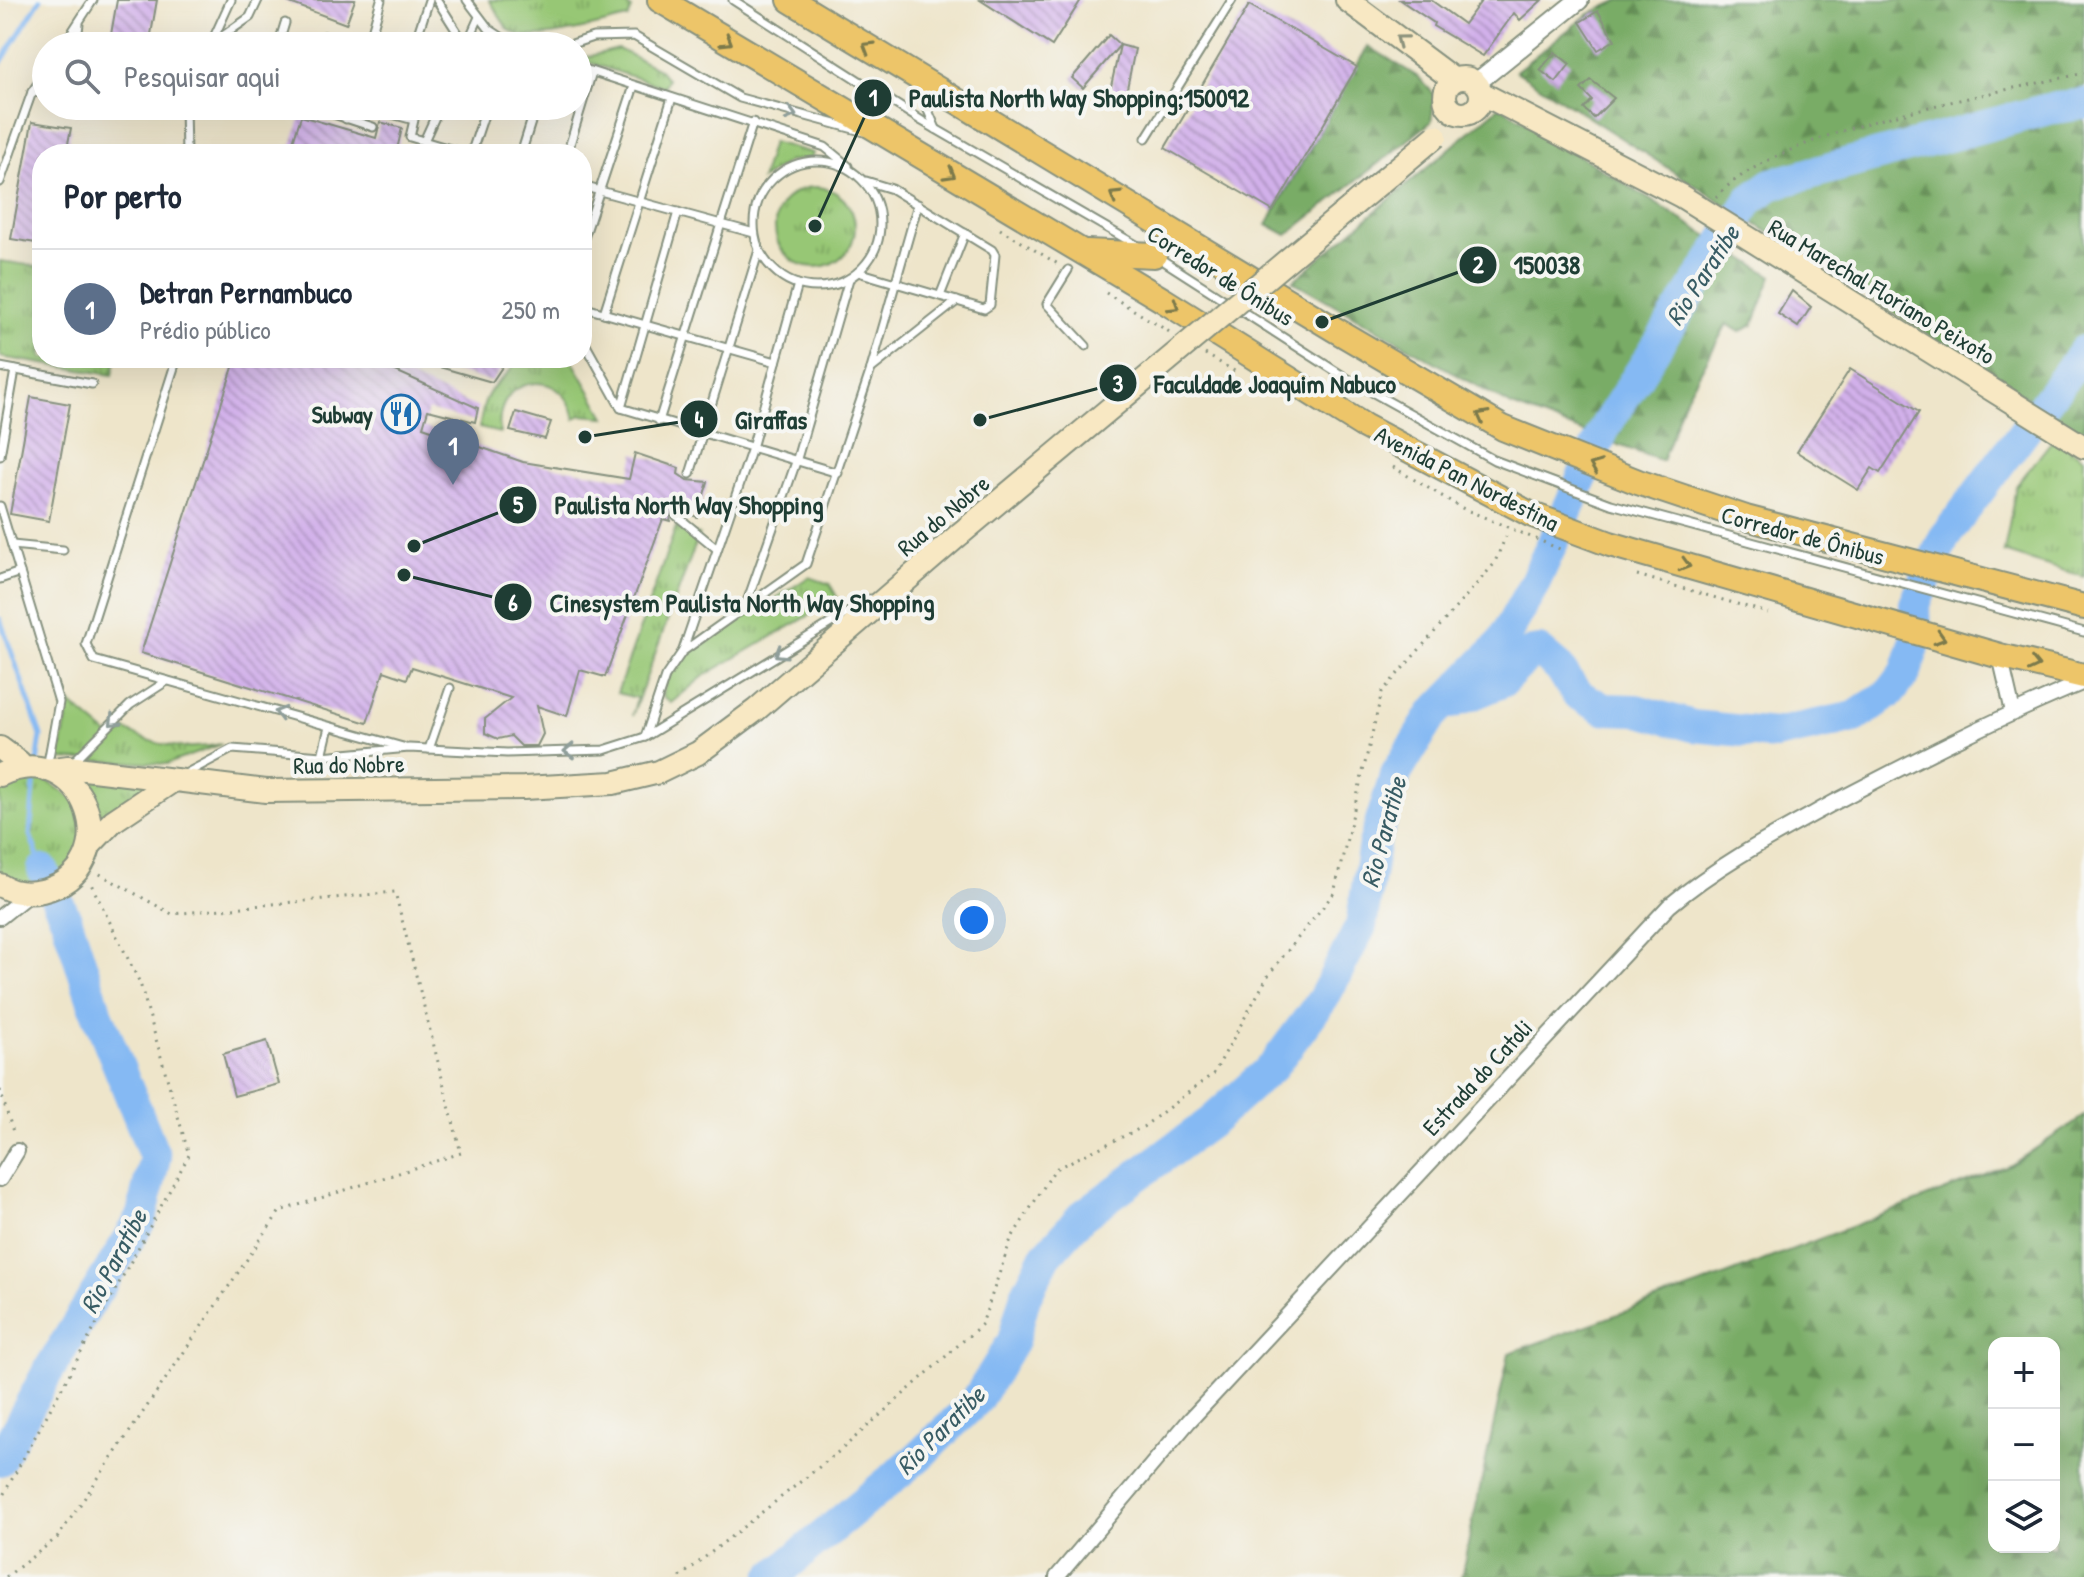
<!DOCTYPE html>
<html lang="pt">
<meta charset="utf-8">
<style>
:root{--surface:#fff;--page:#f2f2f3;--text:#1f2937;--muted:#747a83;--line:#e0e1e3;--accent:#1f6fb2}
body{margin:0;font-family:"Patrick Hand",sans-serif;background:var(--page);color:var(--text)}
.controls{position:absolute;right:24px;bottom:24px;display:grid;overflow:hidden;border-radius:16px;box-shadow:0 8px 32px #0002}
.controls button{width:72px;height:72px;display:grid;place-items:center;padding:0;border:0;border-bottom:2px solid var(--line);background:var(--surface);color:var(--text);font:40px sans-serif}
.you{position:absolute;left:974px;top:920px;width:28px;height:28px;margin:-20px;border:6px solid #fff;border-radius:50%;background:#1a73e8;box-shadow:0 0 0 12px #1a73e833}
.badge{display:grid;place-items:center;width:52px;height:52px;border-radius:50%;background:var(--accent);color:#fff;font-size:26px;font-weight:700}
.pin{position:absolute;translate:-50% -66px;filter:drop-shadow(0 2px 4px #0008)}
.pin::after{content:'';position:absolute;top:42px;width:28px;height:24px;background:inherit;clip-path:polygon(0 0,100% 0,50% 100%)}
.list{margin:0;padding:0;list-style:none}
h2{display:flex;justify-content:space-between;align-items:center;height:104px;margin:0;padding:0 32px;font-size:34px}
h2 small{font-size:26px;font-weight:400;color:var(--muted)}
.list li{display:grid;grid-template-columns:52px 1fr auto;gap:24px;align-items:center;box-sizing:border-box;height:120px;padding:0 32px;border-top:2px solid var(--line)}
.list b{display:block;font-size:30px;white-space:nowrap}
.list p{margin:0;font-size:26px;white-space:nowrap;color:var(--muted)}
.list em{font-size:26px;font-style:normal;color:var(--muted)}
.icon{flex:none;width:44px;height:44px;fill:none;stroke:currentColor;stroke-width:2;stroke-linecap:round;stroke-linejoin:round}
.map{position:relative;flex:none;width:2084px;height:1577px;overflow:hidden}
.search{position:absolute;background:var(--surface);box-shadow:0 8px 32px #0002;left:32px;top:32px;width:560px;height:88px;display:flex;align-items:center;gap:20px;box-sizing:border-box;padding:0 28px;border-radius:44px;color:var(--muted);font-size:30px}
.panel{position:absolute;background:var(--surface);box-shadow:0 8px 32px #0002;left:32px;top:144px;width:560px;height:224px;border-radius:32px}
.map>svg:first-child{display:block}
</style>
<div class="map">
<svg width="2084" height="1577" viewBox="0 0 2084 1577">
<defs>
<pattern id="grass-tufts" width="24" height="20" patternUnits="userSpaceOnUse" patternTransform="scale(2)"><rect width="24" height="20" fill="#97c775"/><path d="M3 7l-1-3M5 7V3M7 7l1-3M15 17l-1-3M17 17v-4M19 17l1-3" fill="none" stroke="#7ba361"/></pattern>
<pattern id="forest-firs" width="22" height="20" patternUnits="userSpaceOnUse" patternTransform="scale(2)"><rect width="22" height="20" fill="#79ac66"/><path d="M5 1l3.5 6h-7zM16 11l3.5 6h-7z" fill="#638d55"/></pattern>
<pattern id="building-back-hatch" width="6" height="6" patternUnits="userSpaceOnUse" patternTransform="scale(2)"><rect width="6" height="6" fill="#d2b0ea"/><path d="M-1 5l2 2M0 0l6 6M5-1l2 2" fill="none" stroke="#aa90be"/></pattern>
</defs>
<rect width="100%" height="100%" fill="#f6f6f2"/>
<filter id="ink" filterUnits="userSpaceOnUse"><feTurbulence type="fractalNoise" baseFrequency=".0125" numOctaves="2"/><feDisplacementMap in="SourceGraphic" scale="16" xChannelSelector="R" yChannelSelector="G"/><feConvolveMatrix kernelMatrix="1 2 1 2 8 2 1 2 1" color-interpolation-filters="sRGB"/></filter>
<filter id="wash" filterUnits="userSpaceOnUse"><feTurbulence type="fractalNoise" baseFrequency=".006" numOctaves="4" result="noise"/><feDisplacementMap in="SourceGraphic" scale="32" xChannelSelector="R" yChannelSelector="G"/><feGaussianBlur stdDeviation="1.8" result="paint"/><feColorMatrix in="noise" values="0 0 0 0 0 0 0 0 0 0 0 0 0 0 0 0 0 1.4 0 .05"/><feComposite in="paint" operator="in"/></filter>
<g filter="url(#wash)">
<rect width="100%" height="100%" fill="#eee5ca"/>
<g fill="url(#grass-tufts)" stroke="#5b8254" stroke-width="2">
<path d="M489,0h128l15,9 -4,9c-26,5 -95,28 -117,13 -9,-7 -15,-22 -22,-31z"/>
<polygon points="618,49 659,69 667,79 664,87 578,59"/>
<polygon points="772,142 813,153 811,159 789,161 761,180"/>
<circle cx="815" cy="227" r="40"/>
<polygon points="0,261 42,267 42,358 116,358 113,375 0,357"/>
<path d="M516,358h55l34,59 -24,-2 -6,4c-11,-56 -83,-43 -75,14l-21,-5c3,-13 4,-28 13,-39 10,-13 19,-13 24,-31z"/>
<polygon points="2054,438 2084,458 2084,577 2004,552 2016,486"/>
<polygon points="676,527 699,535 632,716 637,698 617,693"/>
<polygon points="809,577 830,584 838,599 705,675 671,703 662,696 667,676 689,653"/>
<path d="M70,703l43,36 13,-9c29,17 63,21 96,14l-55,20 -108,-5z"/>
<polygon points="67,776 162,781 98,832"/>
<polygon points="18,778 45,779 77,802 83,844 59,878 18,886 0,874 0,788"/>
</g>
<g fill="url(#forest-firs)" stroke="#4c744d" stroke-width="2" fill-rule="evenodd">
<polygon points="1620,0 2084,0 2084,434 1516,71 1587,15"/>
<polygon points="1368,46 1418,77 1435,95 1431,122 1287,235 1267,224"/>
<polygon points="1500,106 1772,276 1753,325 1740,332 1727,324 1683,403 1662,461 1512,406 1293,281"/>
<path d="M2084,1116v461h-623l48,-224 191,-68 311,-120zM2054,1343v204h-60v-204z"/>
</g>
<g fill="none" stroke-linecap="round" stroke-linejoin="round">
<g stroke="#85b9f3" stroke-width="5">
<polyline points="0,64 40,0"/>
<polyline points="0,619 41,736 37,763"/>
<polyline points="35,773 30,835 43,870"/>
</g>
<g stroke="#85b9f3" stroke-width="32">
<polyline points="1452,703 1502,682 1532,652 1539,651 1559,668 1577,694 1604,709 1636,710 1693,726 1775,734 1855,717 1890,693 1906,672 1916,640 1915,604 1944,538 2084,351"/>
<polyline points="0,1460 47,1373 141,1219 155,1157 96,1010 67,921 43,870"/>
<polyline points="773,1577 918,1457 976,1401 1013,1341 1025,1297 1045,1257 1082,1216 1212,1121 1273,1066 1323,999 1361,926 1374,844 1396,774 1432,715 1501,644 1534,584 1605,427 1750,200 1772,184 2048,109 2084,104"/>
</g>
</g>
<g id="blocks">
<g fill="url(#building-back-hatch)">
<polygon points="117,0 157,0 149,46 109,46"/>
<polygon points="282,0 355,0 346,24"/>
<polygon points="980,0 1081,0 1052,46"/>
<polygon points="1400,0 1431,0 1464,24 1482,0 1542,0 1520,20 1514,13 1483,56 1433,26 1434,23"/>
<polygon points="1249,5 1357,67 1273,211 1165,148"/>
<polygon points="1598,11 1615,40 1598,50 1580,22"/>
<polygon points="1109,35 1120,45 1083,88 1072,78"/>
<polygon points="1120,45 1135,49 1124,103 1108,100"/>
<polygon points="1555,52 1570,64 1556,82 1540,70"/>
<polygon points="1591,80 1614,98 1594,118 1584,109 1592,100 1581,89"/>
<polygon points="301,116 376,138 380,122 402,128 396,154 300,154 290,151"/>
<polygon points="32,122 71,128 66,154 42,154 42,244 11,239"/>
<polygon points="1792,291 1811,307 1798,327 1778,314"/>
<polygon points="236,358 383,358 380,364 478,408 475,422 428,410 423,427 523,462 629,479 635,453 679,468 678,474 687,480 708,482 697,517 677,510 672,510 670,521 663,519 605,677 580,670 567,716 537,706 543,734 537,746 521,746 511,736 498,739 485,733 485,719 511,698 412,667 407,679 384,671 367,723 141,653"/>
<polygon points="422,358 508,358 492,382 422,362"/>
<polygon points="1850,369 1919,412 1880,473 1872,468 1858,490 1797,452"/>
<polygon points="31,397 70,404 49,521 10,514"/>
<polygon points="516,412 551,422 545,439 510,431"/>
<polygon points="267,1041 279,1084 234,1096 223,1054"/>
</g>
</g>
</g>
<g filter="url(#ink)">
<use href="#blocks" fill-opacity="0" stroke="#86917f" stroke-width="2"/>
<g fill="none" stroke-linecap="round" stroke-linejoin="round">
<defs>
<g id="service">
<polyline points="437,0 466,46"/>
<polyline points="467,0 489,29 515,46"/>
<polyline points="733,0 922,121 1138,246"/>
<polyline points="467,44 479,17"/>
<polyline points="63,46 93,0"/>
<polyline points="76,46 79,24"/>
<polyline points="210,46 231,0"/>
<polyline points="216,46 214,42 250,17 258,0"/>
<polyline points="278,46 285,23"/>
<polyline points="322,46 324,36"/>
<polyline points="368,46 381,0"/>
<polyline points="414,46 429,0"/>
<polyline points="566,46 593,37 634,36 740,98 865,132"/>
<polyline points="578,67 825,147 848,166"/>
<polyline points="918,87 936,129"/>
<polyline points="32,92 46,93"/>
<polyline points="185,106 186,154"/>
<polyline points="309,106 373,127"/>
<polyline points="363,106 414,120 410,137 467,154"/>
<polyline points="346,119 350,106"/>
<polyline points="1146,138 1232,0"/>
<polyline points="424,141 440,106"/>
<polyline points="471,154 487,106"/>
<polyline points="521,154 536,106"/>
<polyline points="567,154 592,72"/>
<circle cx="817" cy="224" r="63"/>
<polyline points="0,182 32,92 46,71"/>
<polyline points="582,186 754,233"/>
<polyline points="582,244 634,86"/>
<polyline points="1156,256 1343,376 1494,460 1611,504 2084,632"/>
<polyline points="1068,270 1047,304 1086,346"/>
<polyline points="858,272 984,309 990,305 995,255 992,250 892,189 866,181"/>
<polyline points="940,296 965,233"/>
<polyline points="582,307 776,362"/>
<polyline points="604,313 672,98"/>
<polyline points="582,338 621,408 838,473"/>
<polyline points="177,358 86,644 94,660 403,747"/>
<polyline points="0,367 92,384"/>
<polyline points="871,369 957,301"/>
<polyline points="621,408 678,212"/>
<polyline points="659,421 753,122"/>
<polyline points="0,456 15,370"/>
<polyline points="690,474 759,250"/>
<polyline points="0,506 59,702 47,768"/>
<polyline points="677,516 717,549"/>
<polyline points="12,545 63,550"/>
<polyline points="0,579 20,572"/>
<polyline points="746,605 796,462 849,279"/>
<polyline points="683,650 752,448 798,284"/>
<polyline points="645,737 665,677 682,652 806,564 871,369 918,204"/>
<polyline points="429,749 450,688"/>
<polyline points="322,756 329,727"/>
<polyline points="72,763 130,705 167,681"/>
<polyline points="183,775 232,749 322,756 409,748 507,753 604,750 645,737 870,599"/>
</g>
<g id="minor">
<polyline points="2000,656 2013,712"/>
<polyline points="0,917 30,893"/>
<polyline points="0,1179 17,1151"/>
<path d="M1057,1577l132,-156 480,-515c51,-43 108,-72 166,-104 82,-43 164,-85 249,-120"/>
</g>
<polyline id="tertiary" points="1476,83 1579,0"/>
<g id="secondary">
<polyline points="1347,0 1454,80"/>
<circle cx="1463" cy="96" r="18"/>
<polyline points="1481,93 1681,196 2084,447"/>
<polyline points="0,748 19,762"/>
<polyline points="47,770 68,767 266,791 524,788 613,783 659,772 698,753 756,710 960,534"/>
<path d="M0,775c86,-41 131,95 42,116 -14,3 -30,2 -42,-6"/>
<polyline points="90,845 113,821 174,780"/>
</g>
<g id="trunk">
<polyline points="660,0 1163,300 1364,426 1530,514 1610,544 2000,656 2084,676"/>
<polyline points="790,0 1334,329 1503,428 1638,482 1746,518 2084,607"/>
<polyline points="1087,252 1154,255"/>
</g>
</defs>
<use href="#service" stroke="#86917f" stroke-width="11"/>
<use href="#minor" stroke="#86917f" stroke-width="18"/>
<use href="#tertiary" stroke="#86917f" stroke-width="22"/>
<use href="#secondary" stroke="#86917f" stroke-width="26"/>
<use href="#trunk" stroke="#86917f" stroke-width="28"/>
<g stroke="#86917f" stroke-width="3" stroke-dasharray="2 6" stroke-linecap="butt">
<path d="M1716,197c63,-69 274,-102 368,-124"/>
<polyline points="1000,229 1058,264"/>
<polyline points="1106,293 1171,333"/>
<polyline points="1205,354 1236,372"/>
<polyline points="1393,467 1462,508 1562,550"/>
<polyline points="1637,575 1768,613"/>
<polyline points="0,1090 14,1135"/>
<polyline points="0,1501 189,1155 140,983 90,882"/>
<polyline points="6,1577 58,1537 280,1211 461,1153 395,892 172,914 98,873"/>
<polyline points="680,1577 842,1449 982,1324 1011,1239 1055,1169 1143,1127 1214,1073 1269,974 1334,893 1382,692 1494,564 1506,536"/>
</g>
<use href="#service" stroke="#fff" stroke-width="7"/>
<use href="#minor" stroke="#fff" stroke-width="14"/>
<use href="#tertiary" stroke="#fff" stroke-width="18"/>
<use href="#secondary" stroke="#f8e8c3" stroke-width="22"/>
<use href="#trunk" stroke="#edc569" stroke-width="24"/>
<defs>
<polyline id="secondary-bridge" points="960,534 1436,136"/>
</defs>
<use href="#secondary-bridge" stroke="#86917f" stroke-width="26" stroke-linecap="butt"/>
<use href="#secondary-bridge" stroke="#f8e8c3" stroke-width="22"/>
</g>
<defs><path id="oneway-chevron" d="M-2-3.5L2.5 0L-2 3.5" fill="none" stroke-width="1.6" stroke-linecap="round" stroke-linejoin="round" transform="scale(2)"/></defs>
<use stroke="#8c927c" href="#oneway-chevron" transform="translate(1401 40) rotate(-143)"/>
<g stroke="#7c7a4c">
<use href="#oneway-chevron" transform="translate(727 41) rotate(31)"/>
<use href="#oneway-chevron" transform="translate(868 47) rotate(-149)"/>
<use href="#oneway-chevron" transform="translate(950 174) rotate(30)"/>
<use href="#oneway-chevron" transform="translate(1115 196) rotate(-149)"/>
<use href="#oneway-chevron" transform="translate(1174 306) rotate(32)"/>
<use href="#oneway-chevron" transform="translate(1482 416) rotate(-152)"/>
<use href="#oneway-chevron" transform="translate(1595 466) rotate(-159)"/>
<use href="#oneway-chevron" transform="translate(1685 565) rotate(16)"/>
<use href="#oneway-chevron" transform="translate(1940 638) rotate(17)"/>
<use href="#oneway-chevron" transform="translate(2034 665) rotate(13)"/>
</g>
<g stroke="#8f9e9a">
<use href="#oneway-chevron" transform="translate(791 114) rotate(15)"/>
<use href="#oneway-chevron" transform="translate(780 653) rotate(149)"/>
<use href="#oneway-chevron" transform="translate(280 713) rotate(-164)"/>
<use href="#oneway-chevron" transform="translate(114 721) rotate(135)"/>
<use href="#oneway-chevron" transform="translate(569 751) rotate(178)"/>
</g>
</g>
<defs>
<symbol id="restaurant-ring" viewBox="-11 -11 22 22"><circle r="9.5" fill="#f6f6f2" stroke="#1f6fb2" stroke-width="1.5"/><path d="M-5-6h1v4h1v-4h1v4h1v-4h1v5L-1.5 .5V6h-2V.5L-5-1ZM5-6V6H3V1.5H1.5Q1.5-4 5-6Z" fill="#1f6fb2"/></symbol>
</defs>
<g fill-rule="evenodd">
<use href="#restaurant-ring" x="379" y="392" width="44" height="44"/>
</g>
<g text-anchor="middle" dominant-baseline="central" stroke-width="8" stroke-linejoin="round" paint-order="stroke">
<g font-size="24" fill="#1f3d34" stroke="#f6f6f2">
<text transform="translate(1221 275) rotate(32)">Corredor de Ônibus</text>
<text transform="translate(1882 291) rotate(31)">Rua Marechal Floriano Peixoto</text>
<text transform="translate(1467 478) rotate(27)">Avenida Pan Nordestina</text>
<text transform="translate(943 515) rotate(-40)">Rua do Nobre</text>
<text transform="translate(1803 535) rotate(15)">Corredor de Ônibus</text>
<text transform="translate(349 764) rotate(-1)">Rua do Nobre</text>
<text transform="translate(1477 1077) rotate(-47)">Estrada do Catoli</text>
</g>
<g font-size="24" font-weight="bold" fill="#1f3d34" stroke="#f6f6f2" text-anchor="end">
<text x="373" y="414">Subway</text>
</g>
<g font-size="26" font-style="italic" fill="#385c64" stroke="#f6f6f2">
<text transform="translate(1702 275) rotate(-57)">Rio Paratibe</text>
<text transform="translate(1383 832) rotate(-75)">Rio Paratibe</text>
<text transform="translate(113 1261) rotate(-62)">Rio Paratibe</text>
<text transform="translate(940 1430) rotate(-45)">Rio Paratibe</text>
</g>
</g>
<path fill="none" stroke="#1f3d34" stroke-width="3" d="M815 226L873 98M1322 322L1478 265M980 420L1118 383M585 437L699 419M414 546L518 505M404 575L513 602"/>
<g fill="#1f3d34" stroke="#f6f6f2" stroke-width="3">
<circle cx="815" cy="226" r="8"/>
<circle cx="1322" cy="322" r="8"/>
<circle cx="980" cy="420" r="8"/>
<circle cx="585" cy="437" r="8"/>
<circle cx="414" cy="546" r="8"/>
<circle cx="404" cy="575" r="8"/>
<circle cx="873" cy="98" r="20"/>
<circle cx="1478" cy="265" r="20"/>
<circle cx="1118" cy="383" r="20"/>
<circle cx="699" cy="419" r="20"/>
<circle cx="518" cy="505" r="20"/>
<circle cx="513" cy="602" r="20"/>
</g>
<g font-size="24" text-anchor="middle" font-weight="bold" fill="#fff">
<text x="873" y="106">1</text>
<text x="1478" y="273">2</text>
<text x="1118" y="392">3</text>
<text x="699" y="428">4</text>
<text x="518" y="513">5</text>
<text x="513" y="611">6</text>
</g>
<g font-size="26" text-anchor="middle" font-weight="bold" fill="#1f3d34" stroke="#f6f6f2" stroke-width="8" stroke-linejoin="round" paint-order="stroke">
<text x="1079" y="107">Paulista North Way Shopping;150092</text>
<text x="1547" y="274">150038</text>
<text x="1275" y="393">Faculdade Joaquim Nabuco</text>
<text x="771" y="429">Giraffas</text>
<text x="689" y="514">Paulista North Way Shopping</text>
<text x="742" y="612">Cinesystem Paulista North Way Shopping</text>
</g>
</svg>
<div class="controls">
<button>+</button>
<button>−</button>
<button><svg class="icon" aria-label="layers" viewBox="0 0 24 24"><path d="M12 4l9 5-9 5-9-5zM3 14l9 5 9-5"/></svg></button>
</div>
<div class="you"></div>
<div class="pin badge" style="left:453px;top:485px;background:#5c6f8a">1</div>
<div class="search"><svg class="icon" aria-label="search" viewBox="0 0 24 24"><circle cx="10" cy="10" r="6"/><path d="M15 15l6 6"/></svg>Pesquisar aqui</div>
<section class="panel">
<h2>Por perto<small></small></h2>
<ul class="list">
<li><span class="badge" style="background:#5c6f8a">1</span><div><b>Detran Pernambuco</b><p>Prédio público</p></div><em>250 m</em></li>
</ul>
</section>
</div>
